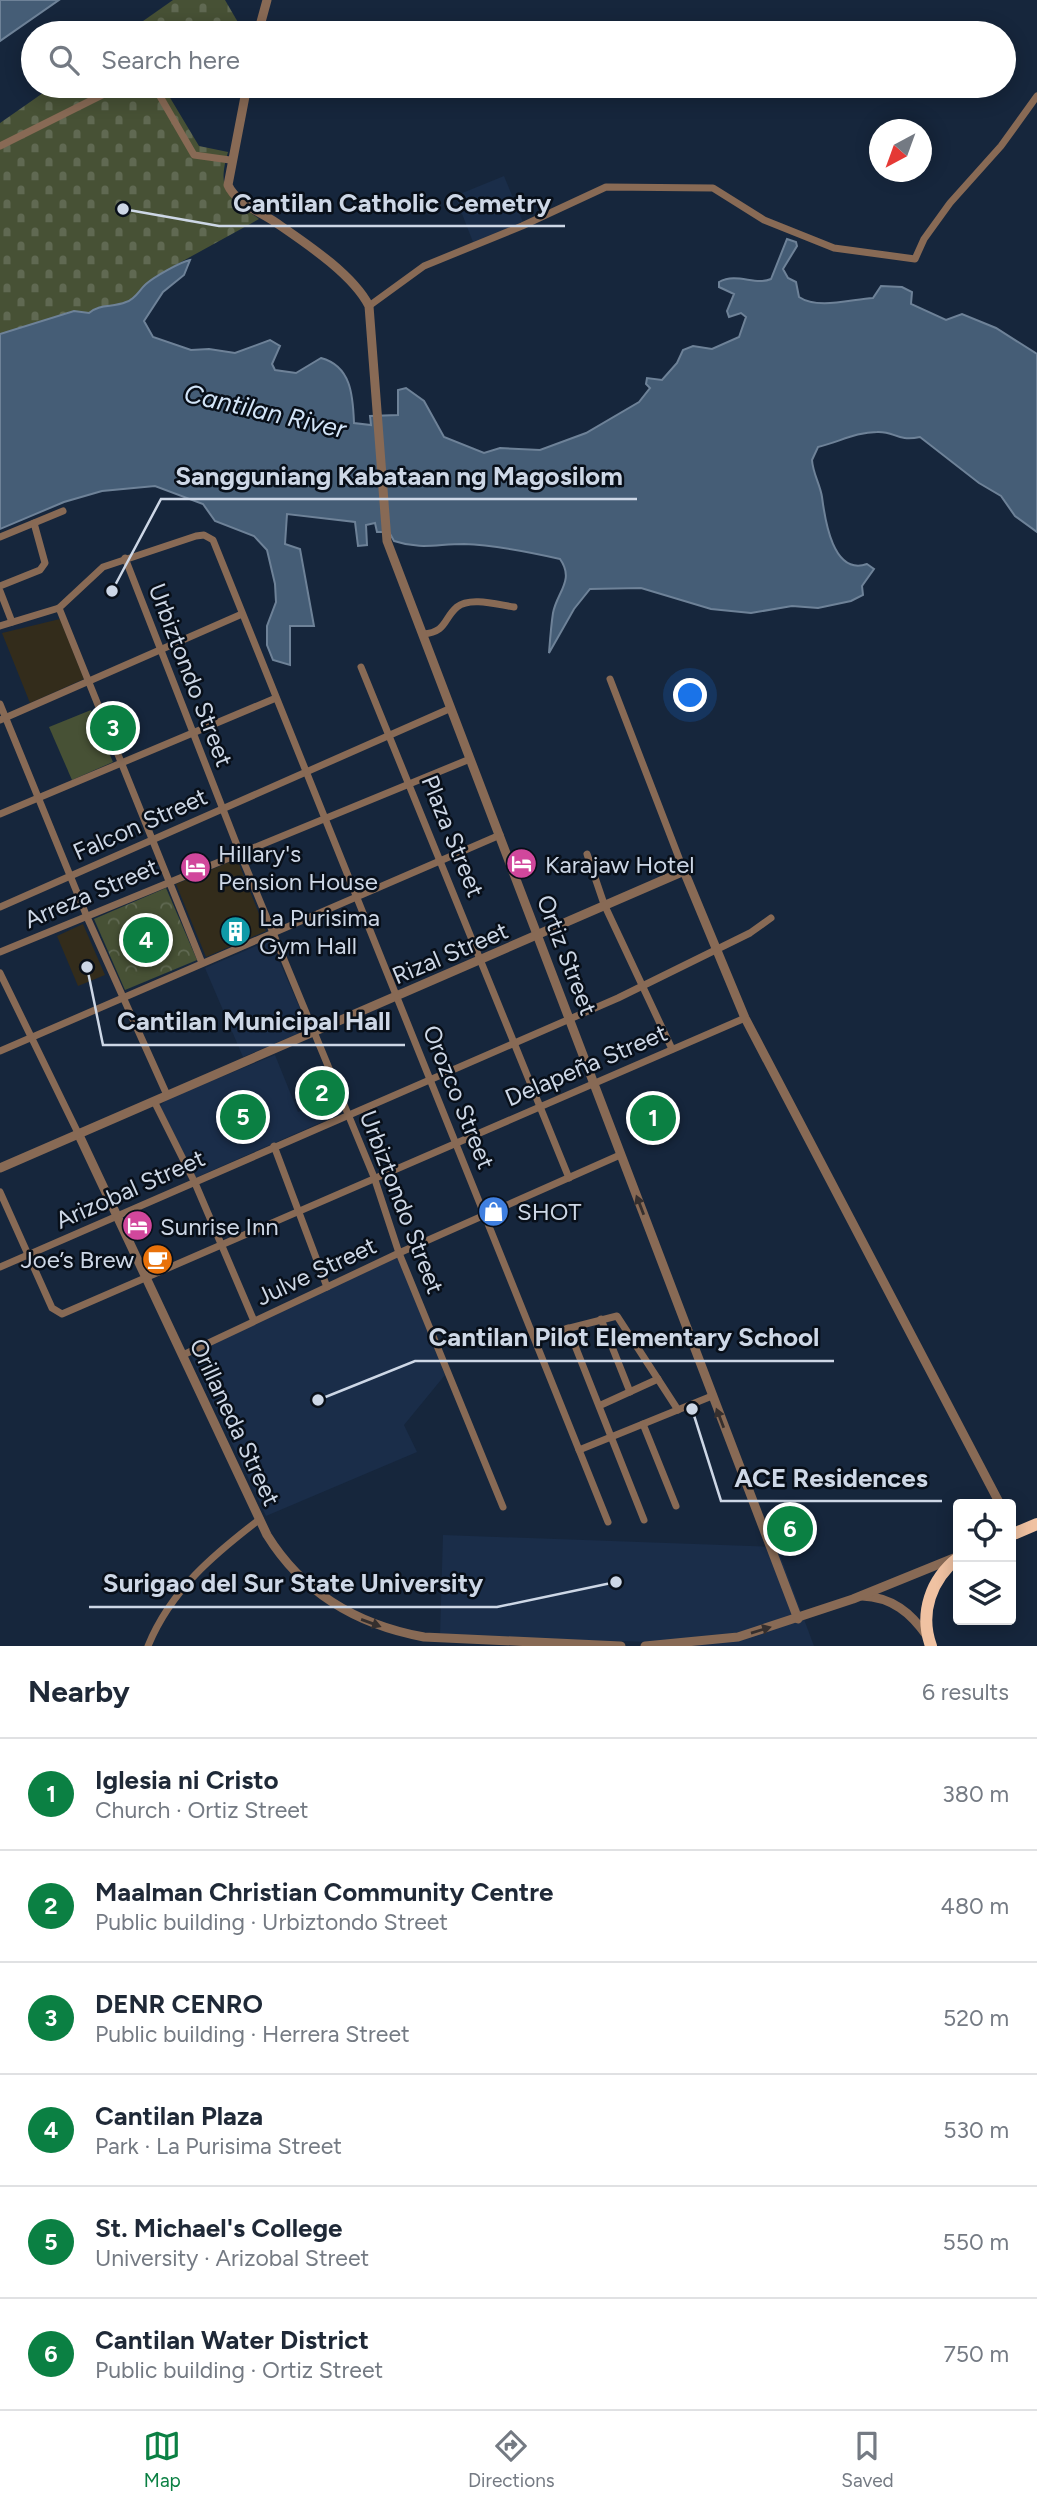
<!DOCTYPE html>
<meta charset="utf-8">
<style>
:root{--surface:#fff;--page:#f6f6f7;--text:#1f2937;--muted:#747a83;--line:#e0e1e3;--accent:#0b8043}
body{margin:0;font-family:Figtree,sans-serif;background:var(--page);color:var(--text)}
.controls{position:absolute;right:21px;bottom:21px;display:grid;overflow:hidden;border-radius:7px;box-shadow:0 4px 18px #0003}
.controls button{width:63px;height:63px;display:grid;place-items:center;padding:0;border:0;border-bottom:2px solid var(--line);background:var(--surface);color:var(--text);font:35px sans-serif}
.compass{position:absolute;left:869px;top:119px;width:63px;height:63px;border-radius:50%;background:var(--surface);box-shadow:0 4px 18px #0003;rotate:221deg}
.you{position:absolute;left:691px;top:696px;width:24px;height:24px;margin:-18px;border:5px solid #fff;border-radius:50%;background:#1a73e8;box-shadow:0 0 0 10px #1a73e833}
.badge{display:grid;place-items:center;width:46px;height:46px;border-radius:50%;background:var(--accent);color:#fff;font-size:23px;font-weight:700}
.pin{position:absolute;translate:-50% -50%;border:4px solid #fff;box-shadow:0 2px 7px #0006}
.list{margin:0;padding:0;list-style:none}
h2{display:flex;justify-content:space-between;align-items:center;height:91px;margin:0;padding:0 28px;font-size:30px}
h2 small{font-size:23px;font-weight:400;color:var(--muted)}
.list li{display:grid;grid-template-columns:46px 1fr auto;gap:21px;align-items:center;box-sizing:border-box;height:112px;padding:0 28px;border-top:2px solid var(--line)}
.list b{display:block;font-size:26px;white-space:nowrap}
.list p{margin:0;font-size:23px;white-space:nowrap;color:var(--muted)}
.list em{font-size:23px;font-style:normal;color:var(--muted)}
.icon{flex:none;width:38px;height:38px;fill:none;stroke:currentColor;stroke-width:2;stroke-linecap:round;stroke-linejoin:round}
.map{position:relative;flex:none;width:1037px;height:1646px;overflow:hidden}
.search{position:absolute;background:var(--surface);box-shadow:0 4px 18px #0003;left:21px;right:21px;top:21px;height:77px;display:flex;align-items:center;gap:18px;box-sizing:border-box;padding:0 24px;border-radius:38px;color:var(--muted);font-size:26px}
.sheet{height:763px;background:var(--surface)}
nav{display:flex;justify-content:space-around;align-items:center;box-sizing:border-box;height:98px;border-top:2px solid var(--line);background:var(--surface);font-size:19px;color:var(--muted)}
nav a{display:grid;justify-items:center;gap:4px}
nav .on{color:var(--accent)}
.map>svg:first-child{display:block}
</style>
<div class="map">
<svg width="1037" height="1646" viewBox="0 0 1037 1646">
<defs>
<pattern id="cemetery-stones" width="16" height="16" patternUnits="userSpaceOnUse" patternTransform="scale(1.75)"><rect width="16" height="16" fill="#475135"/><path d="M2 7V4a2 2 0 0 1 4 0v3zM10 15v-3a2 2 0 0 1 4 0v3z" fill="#606952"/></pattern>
<pattern id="park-crowns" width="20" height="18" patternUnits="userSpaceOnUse" patternTransform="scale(1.75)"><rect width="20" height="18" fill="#475135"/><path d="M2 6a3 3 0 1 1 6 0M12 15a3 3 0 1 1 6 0" fill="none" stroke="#606952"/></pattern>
</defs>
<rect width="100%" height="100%" fill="#16263c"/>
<g fill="#332c1b">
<polygon points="60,619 84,679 30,703 2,633"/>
<polygon points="237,859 266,931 206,957 176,884"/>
<polygon points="83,924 105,975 78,986 57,936"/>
</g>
<g fill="#1a2d49">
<polygon points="504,176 523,222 473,242 455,196"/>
<polygon points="270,940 309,1029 243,1057 205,968"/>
<polygon points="275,1055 298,1112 316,1104 322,1122 195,1178 160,1106 167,1099"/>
<polygon points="398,1257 445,1375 404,1425 417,1452 266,1516 190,1354"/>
<polygon points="443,1535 777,1547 814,1646 655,1646 653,1642 440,1636"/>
</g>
<g fill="url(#cemetery-stones)">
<polygon points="173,0 225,0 243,31 126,33"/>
<path d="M53,86h110l36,60 29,6c-12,40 1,45 31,67l-87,48c-8,8 -16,10 -24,16 -8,6 -11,15 -21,19 -14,6 -26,1 -38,11l-15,-2 -74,23v-211z"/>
</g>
<polygon fill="url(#park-crowns)" points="166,888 197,960 125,990 94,919"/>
<polygon fill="#475135" points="91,710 113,762 72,780 49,727"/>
<g fill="#455d76" stroke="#6e8298" stroke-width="2">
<polygon points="0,0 59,0 0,41"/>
<path d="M787,239l9,3 1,4 -14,23 5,9 8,4 3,15c19,13 53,2 74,1l8,-12 21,1 10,5 -1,12 35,16 16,-6 34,14 41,26v178l-22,-16 -14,-20 -22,-13 -59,-46c-23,5 -25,-6 -43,-5 -21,0 -38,10 -59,15l-6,13c1,14 8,24 10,37 3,23 11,79 45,67l7,5 -12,17 1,9 -12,6 -33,7 -26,-2 -41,7 -40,-4 -70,-21 -51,1 -16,20 -25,44c1,-13 2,-27 4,-40 4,-21 22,-33 7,-54 -31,-7 -64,-14 -96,-15 -27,0 -43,6 -70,-3l-5,-9h-12l-2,-9 -9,2 1,20 -9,1 -3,-24 -68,-8 -2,30 15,5 14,77h-24v39l-17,-5 -6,-15v-19l9,-24 -1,-18 -8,-34 -13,-14 -39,-15 -12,-17 -48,-18 -53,5 -38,11 -64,27v-195l74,-23 15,2c12,-10 23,-5 37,-11 10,-3 13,-12 20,-18 8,-7 34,-22 44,-24l-6,15 -21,17 -19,29 9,16 38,13 18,-1 26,4 35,-13 10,6 -8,18 3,6 21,3 25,-15c30,8 32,37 33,65l17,2 -1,-9 28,-1v-25l8,-2 18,13 20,36 40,16 16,-5 40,2 46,-17 53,-31 11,-14 -4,-4 1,-6 15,2 15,-17 6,-13 10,-4 19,3 27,-12 7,-20 -5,-4 -12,4 -2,-6 7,-17 -15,-7v-5c18,-10 36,4 52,-3z"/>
</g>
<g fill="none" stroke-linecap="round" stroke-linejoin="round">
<g stroke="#886a55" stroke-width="7">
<polyline points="154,86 194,155 230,160"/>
<polyline points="0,146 120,86"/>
<polyline points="369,306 424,266 522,226 606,187 713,188 764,220 834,248 915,259 924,239 950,203 1001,146 1037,96"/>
<polyline points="0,537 63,511"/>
<polyline points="125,558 240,853 374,1177 399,1253 503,1507"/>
<polyline points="0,586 40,570 45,563 34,523"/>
<polyline points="0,591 12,622"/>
<polyline points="59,608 202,963"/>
<polyline points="0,626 59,608 103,567 196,536 204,535 213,540 608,1522"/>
<path d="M423,634c24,-2 20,-15 34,-27 13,-11 42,-2 57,0"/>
<polyline points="361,667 569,1178"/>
<polyline points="610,679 684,871"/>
<polyline points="0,704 87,917 167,1095"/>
<polyline points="0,720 242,614"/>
<polyline points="0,814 276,698"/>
<polyline points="587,854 604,904 672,1049"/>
<polyline points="0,907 449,709"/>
<polyline points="0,952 470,759"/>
<polyline points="0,973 78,1133"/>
<polyline points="0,1051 500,835"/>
<polyline points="154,1101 195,1183 254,1321"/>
<polyline points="274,1146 327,1287"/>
<polyline points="0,1192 52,1308 62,1314 745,1018"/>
<polyline points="0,1267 618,998 750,933 771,918"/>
<polyline points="601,1319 630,1392"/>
<polyline points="568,1328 644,1520"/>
<polyline points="558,1331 617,1316 678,1410"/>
<polyline points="183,1355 399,1253 620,1155"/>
<polyline points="601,1405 658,1379"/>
<polyline points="643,1424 676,1506"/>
<polyline points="579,1450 712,1396"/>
<path d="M148,1646c23,-56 65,-91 112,-127"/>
</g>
<g stroke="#886a55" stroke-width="9">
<polyline points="258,33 267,0"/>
<path d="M247,86l-19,99c7,17 32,27 47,37 29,20 78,52 94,84l18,235 411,1078"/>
<path d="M78,1133l189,402c36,58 91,90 157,102l197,9"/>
<polyline points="0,1168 684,871 745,1018 1000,1504"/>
<path d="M862,1596c30,1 49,17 65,40"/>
<polyline points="645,1646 738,1637 853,1599 954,1558"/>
</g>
<g stroke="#f0c2a2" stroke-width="12">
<polyline points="1011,1535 1037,1524"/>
<path d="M931,1646c-12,-33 0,-67 27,-88"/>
</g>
</g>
<defs><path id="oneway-solid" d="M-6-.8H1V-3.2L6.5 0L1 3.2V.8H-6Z" transform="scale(1.75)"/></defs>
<g fill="#352f2e">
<use href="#oneway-solid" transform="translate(640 1205) rotate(-111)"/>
<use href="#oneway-solid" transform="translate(720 1418) rotate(-111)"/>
<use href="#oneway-solid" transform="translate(371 1623) rotate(20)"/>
<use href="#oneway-solid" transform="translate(761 1630) rotate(-17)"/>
</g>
<defs>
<symbol id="hotel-disc" viewBox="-11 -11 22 22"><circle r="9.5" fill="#d1479c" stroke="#080f19"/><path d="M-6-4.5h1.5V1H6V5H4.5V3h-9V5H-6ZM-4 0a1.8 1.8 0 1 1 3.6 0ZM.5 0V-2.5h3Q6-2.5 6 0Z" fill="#fff"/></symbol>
<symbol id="building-disc" viewBox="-11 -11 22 22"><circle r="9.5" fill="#0f9aa8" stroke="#080f19"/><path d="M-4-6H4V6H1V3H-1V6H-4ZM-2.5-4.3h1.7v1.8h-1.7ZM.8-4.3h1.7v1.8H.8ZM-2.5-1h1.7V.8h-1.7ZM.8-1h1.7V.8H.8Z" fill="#fff"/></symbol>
<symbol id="shop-disc" viewBox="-11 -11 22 22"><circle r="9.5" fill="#3f7fe0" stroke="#080f19"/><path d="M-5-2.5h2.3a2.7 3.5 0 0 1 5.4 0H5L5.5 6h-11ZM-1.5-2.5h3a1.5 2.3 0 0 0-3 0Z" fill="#fff"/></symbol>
<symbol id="cafe-disc" viewBox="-11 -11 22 22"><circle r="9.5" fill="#e8710a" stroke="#080f19"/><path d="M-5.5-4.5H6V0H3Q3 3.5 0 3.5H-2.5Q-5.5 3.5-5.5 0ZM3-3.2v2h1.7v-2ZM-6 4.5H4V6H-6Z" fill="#fff"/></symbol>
</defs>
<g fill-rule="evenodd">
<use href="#hotel-disc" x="504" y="846" width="35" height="35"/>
<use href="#hotel-disc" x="178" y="850" width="35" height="35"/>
<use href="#building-disc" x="218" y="914" width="35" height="35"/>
<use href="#shop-disc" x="476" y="1194" width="35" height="35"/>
<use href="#hotel-disc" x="120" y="1208" width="35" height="35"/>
<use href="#cafe-disc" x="140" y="1242" width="35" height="35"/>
</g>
<g text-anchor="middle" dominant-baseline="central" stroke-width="5" stroke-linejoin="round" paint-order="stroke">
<g font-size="24" fill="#cdd7e6" stroke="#080f19">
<text transform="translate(191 675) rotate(69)">Urbiztondo Street</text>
<text transform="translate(140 824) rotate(-24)">Falcon Street</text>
<text transform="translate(453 836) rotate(68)">Plaza Street</text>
<text transform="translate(91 893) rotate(-23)">Arreza Street</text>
<text transform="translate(450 953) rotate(-23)">Rizal Street</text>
<text transform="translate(567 955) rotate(69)">Ortiz Street</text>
<text transform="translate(586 1065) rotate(-23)">Delapeña Street</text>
<text transform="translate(459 1097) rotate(68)">Orozco Street</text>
<text transform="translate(130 1189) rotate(-24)">Arizobal Street</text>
<text transform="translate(402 1202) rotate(69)">Urbiztondo Street</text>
<text transform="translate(316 1271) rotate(-25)">Julve Street</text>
<text transform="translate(235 1422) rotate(65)">Orillaneda Street</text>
</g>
<g font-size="24" fill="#cdd7e6" stroke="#080f19" text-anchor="start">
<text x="218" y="853">Hillary's<tspan x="218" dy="28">Pension House</tspan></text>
<text x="545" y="864">Karajaw Hotel</text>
<text x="259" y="917">La Purisima<tspan x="259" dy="28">Gym Hall</tspan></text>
<text x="517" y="1211">SHOT</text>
<text x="160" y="1226">Sunrise Inn</text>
<text x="134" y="1259" text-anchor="end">Joe’s Brew</text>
</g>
<g font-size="26" font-style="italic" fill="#d3e5f8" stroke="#080f19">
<text transform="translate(265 411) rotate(13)">Cantilan River</text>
</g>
</g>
<path fill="none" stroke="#cdd7e6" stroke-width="2.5" d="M123 209L219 226H565M112 591L161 499H637M87 967L103 1045H405M318 1400L415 1361H834M692 1409L721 1501H942M616 1582L497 1607H89"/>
<g fill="#cdd7e6" stroke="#080f19" stroke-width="2.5">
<circle cx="123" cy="209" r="7"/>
<circle cx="112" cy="591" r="7"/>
<circle cx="87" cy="967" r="7"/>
<circle cx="318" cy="1400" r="7"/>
<circle cx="692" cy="1409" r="7"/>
<circle cx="616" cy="1582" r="7"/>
</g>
<g font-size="26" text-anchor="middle" font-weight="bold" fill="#cdd7e6" stroke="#080f19" stroke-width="5" stroke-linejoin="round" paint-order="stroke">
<text x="392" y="212">Cantilan Catholic Cemetry</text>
<text x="399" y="485">Sangguniang Kabataan ng Magosilom</text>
<text x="254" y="1030">Cantilan Municipal Hall</text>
<text x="624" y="1346">Cantilan Pilot Elementary School</text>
<text x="831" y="1487">ACE Residences</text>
<text x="293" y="1592">Surigao del Sur State University</text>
</g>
</svg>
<div class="controls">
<button><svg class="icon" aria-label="locate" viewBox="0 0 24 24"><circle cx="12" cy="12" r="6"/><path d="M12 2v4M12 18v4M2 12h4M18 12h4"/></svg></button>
<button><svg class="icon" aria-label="layers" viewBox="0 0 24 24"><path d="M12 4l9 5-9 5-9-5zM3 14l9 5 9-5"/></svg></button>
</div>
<svg class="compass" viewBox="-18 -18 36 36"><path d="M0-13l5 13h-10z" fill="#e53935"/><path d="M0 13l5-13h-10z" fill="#747a83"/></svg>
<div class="you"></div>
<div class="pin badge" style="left:653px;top:1118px">1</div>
<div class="pin badge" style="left:322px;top:1093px">2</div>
<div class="pin badge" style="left:113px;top:728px">3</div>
<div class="pin badge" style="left:146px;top:940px">4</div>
<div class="pin badge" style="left:243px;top:1117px">5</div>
<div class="pin badge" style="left:790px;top:1529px">6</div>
<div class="search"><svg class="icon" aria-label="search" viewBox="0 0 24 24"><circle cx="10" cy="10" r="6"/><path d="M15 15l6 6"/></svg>Search here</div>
</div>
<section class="sheet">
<h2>Nearby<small>6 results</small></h2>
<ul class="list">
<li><span class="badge">1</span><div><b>Iglesia ni Cristo</b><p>Church · Ortiz Street</p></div><em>380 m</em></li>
<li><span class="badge">2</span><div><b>Maalman Christian Community Centre</b><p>Public building · Urbiztondo Street</p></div><em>480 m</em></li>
<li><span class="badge">3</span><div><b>DENR CENRO</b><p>Public building · Herrera Street</p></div><em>520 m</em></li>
<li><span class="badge">4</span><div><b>Cantilan Plaza</b><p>Park · La Purisima Street</p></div><em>530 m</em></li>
<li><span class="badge">5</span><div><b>St. Michael's College</b><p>University · Arizobal Street</p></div><em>550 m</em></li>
<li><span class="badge">6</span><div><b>Cantilan Water District</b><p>Public building · Ortiz Street</p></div><em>750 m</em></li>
</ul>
</section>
<nav>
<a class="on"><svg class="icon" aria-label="map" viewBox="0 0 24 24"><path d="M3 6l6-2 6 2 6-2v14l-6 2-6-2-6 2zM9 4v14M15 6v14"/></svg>Map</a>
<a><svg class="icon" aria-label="directions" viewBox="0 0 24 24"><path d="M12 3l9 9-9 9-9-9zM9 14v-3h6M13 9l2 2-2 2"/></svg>Directions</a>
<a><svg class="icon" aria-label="saved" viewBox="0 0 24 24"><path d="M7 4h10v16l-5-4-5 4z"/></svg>Saved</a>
</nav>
